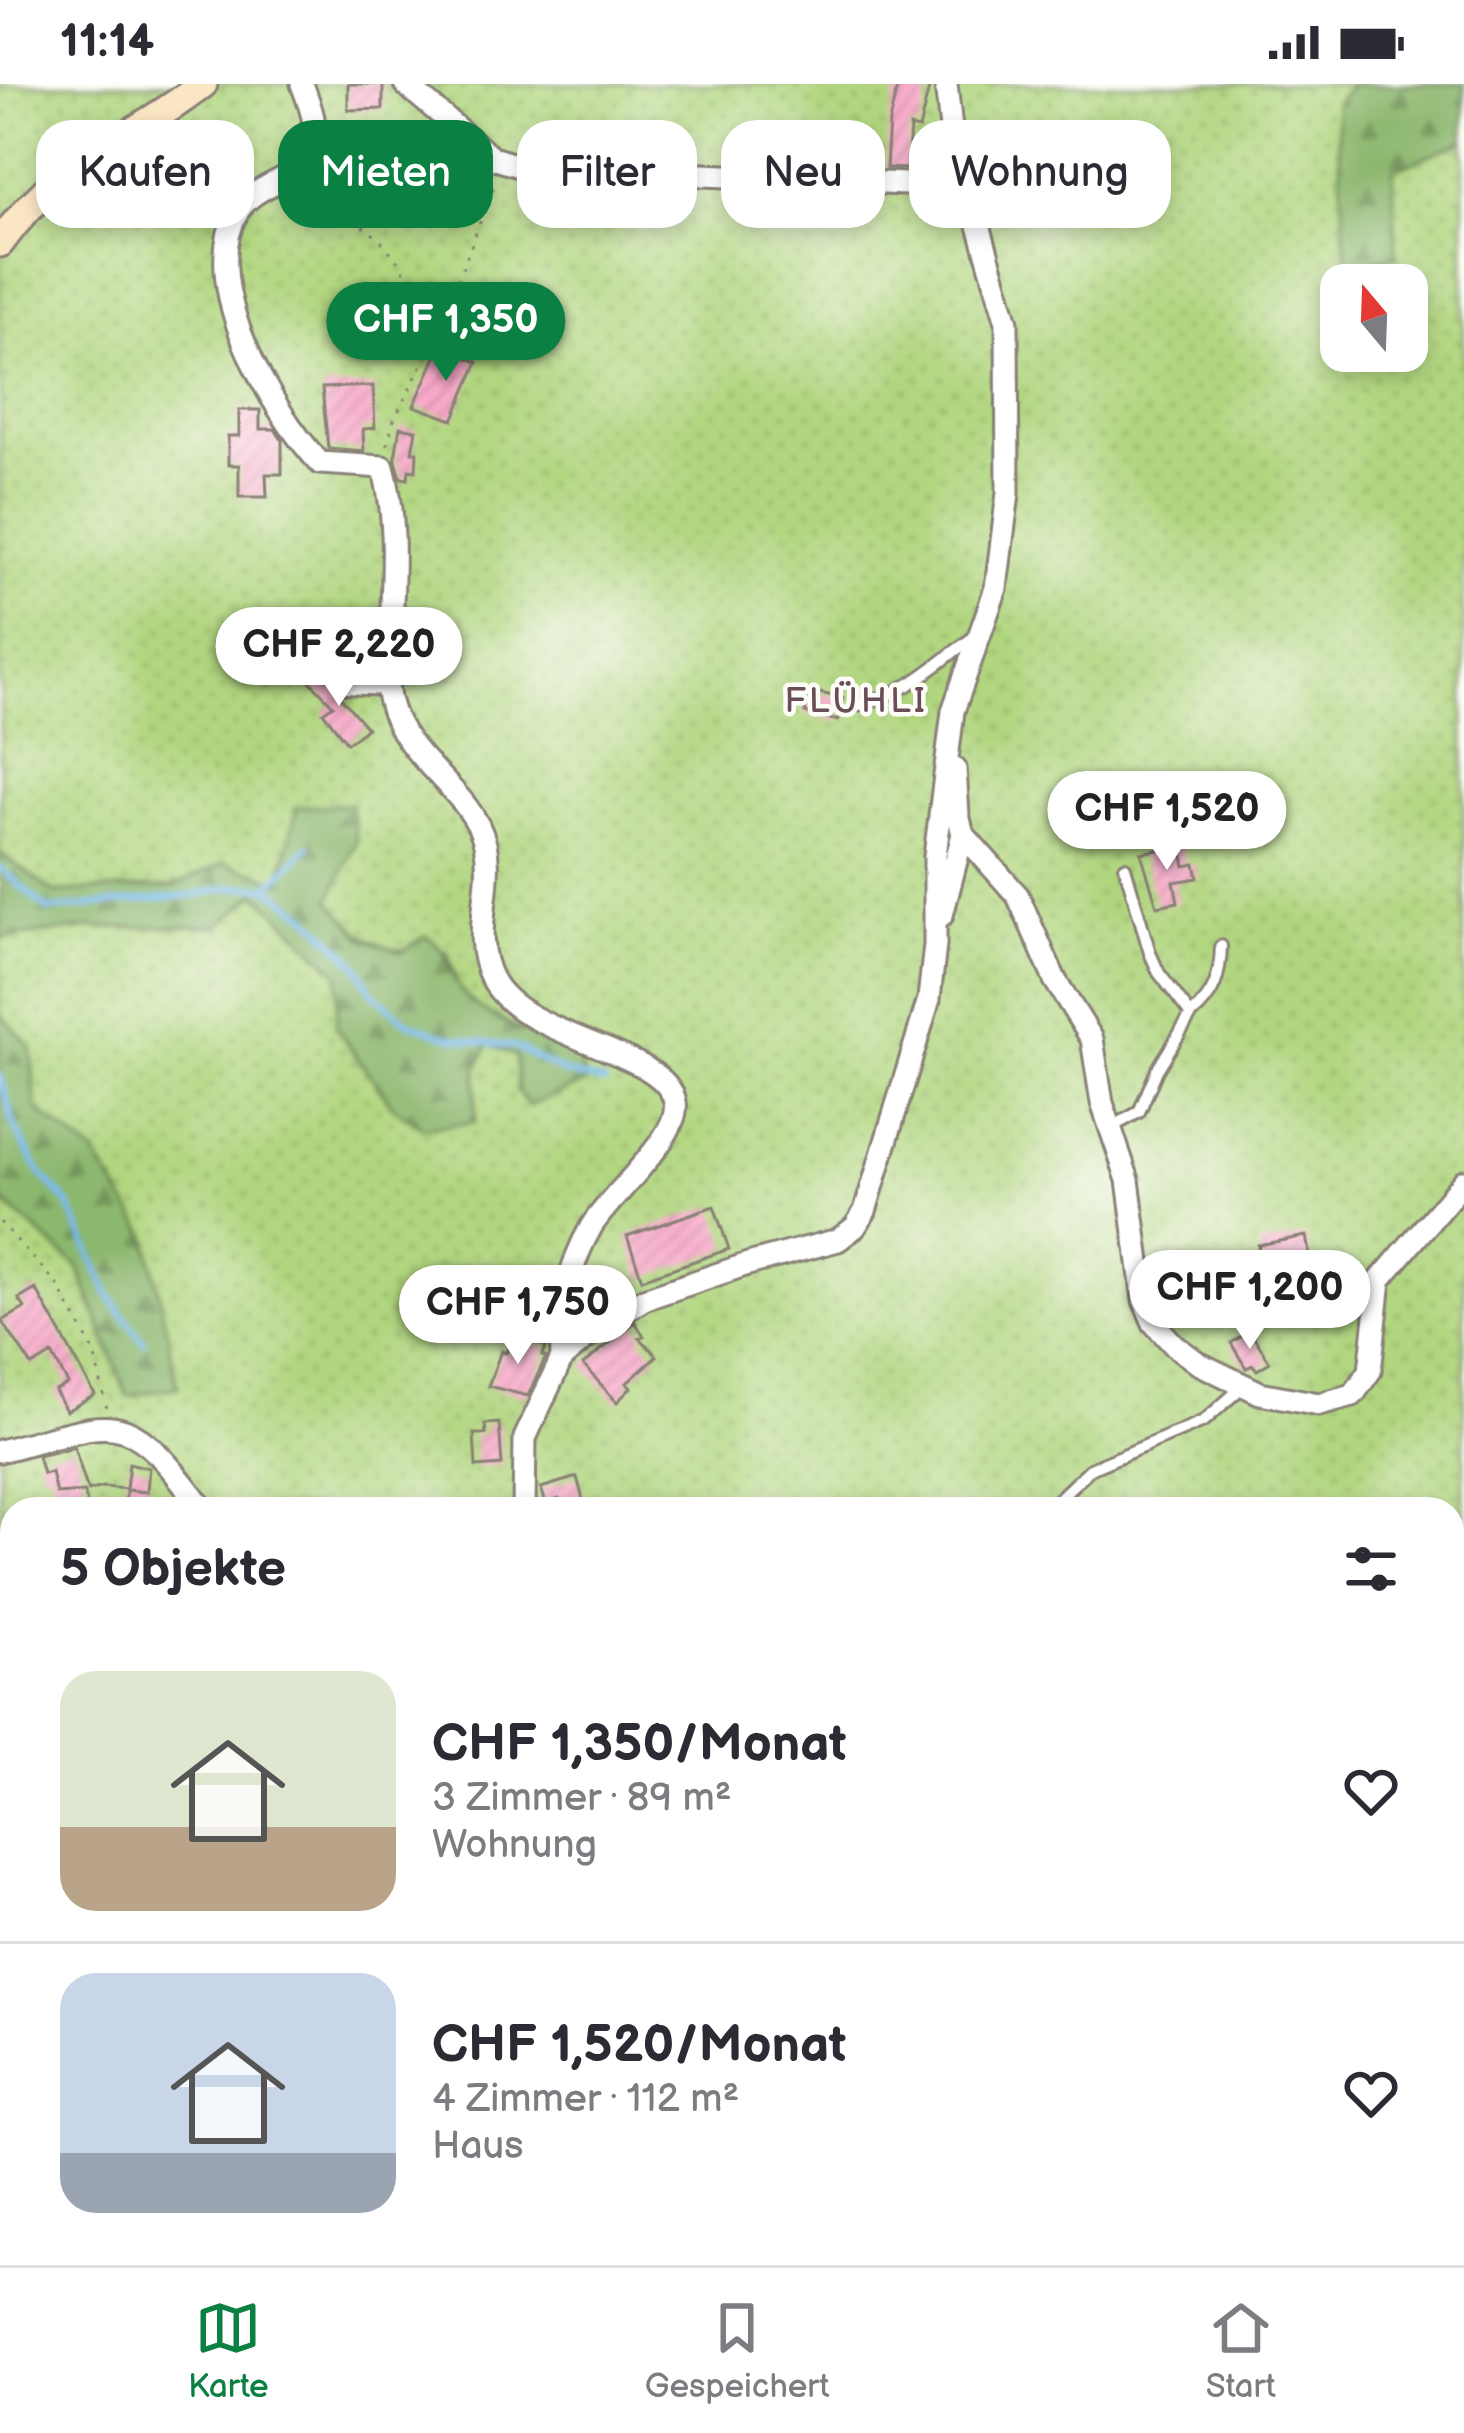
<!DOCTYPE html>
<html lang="de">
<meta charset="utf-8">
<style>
body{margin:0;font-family:"Balsamiq Sans",sans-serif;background:#f7f7f7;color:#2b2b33;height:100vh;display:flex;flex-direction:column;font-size:45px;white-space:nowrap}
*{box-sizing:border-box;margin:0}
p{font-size:39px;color:#7c7c81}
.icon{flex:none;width:66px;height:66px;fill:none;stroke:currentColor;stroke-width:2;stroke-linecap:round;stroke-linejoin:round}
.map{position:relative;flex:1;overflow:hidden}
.details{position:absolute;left:0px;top:1413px;width:1464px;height:768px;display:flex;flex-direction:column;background:#fff;border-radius:36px 36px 0 0;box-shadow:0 6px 18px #0003}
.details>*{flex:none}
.top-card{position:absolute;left:36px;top:36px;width:1392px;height:108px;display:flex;gap:24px}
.needle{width:78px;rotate:341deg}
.buttons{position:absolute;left:1320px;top:180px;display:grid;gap:24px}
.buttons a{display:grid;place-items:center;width:108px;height:108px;border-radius:24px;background:#fff;box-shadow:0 6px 18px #0003;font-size:60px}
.price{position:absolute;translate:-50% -102px;padding:0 27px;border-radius:42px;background:#fff;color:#222;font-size:39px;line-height:78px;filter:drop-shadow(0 3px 6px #0008)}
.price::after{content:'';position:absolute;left:50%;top:72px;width:36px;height:27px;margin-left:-18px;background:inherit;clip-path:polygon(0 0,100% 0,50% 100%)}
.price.current{background:#0b8043;color:#fff}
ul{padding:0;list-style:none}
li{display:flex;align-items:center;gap:36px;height:300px;padding:0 60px}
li+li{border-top:3px solid #e1e1e2}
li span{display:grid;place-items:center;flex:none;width:336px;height:240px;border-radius:36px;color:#555}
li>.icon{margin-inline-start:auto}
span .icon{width:144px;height:144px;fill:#fffc;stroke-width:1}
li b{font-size:51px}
h2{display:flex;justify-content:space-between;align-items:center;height:144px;padding:0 60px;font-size:51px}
.pill{padding:0 42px;border-radius:36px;background:#fff;box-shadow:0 6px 18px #0003;font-size:42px;line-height:108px}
.pill.current{background:#0b8043;color:#fff}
.status{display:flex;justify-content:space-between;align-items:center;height:84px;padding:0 60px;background:#fff;direction:ltr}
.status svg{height:33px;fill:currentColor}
.tab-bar{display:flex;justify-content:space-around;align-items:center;height:168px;border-top:3px solid #e1e1e2;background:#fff;font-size:33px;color:#7c7c81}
.tab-bar a{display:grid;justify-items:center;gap:6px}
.tab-bar .current{color:#0b8043}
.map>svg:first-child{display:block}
.grass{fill:url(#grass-dots);stroke:#66794e;stroke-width:3;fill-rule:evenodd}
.forest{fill:url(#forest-firs);stroke:#546a45;stroke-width:3}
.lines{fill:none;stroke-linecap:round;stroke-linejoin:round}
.stream{stroke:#79bbee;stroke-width:6}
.building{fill:url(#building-hatch)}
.lane-casing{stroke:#898176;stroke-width:16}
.street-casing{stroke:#898176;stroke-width:27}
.secondary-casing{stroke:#898176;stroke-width:33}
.path{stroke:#898176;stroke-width:3;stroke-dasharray:3 9;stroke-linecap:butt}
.lane{stroke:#fff;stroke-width:10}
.street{stroke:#fff;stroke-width:21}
.secondary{stroke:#fbe6c4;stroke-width:27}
.labels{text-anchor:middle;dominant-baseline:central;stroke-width:9;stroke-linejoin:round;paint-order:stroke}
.neighbourhood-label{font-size:36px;letter-spacing:3px;fill:#694d59;stroke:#fdfcf7}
</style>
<div class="status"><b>11:14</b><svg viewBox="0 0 49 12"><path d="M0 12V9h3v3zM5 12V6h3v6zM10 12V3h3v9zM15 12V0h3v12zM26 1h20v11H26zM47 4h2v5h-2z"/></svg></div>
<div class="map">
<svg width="1464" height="2181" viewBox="0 0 1464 2181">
<defs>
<pattern id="grass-dots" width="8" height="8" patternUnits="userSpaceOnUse" patternTransform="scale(3)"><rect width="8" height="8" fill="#b1d67f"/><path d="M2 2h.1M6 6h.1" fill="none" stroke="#98b76d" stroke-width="1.8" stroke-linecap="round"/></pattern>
<pattern id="forest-firs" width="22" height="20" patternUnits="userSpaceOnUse" patternTransform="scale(3)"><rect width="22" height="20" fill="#8cb76e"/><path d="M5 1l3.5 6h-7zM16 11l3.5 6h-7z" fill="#72945a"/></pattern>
<pattern id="building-hatch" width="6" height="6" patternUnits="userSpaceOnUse" patternTransform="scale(3)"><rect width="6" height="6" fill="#f8a9c9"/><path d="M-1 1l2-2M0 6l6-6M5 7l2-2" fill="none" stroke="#d491ac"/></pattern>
</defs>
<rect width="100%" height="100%" fill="#fdfcf7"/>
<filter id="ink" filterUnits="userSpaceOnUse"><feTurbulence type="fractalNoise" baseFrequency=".00833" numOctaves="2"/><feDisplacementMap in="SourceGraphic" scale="24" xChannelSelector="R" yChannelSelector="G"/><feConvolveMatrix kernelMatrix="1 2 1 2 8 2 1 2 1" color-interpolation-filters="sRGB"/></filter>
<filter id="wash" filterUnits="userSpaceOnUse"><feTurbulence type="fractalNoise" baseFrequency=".004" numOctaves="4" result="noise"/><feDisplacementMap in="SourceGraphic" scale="48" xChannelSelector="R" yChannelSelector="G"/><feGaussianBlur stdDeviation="2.7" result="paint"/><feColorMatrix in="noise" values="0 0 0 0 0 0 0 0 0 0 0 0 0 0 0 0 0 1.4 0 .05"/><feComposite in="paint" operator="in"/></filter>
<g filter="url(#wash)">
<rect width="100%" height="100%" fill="#f6e6cf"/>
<path class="grass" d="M0,0H1464V2181H1098L1104,2169H1452V1425H12V2169H780L757,2181H0V1115L78,1183L127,1311L178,1302L94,1070L35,1025L31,963L0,930V854L91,844L256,808L339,890L475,1037L477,984L488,959L516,972L517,1006L579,972L480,926L459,904L447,867C381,868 372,864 329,816L356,757L280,798L225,779L172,803L53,808L0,769ZM1341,201H1407V267H1341Z"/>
<path class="forest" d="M1352,0H1464V57L1393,86L1396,172L1347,183L1336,19Z
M351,720L356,757L330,816L365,855L402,868L426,851C458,876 443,881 461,906C482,936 546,956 579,972L586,999L528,1022L517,1006L516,972L488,960L477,984L475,1038L423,1044L393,1023L336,944L339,890L257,809L218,842L91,844L0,854V769L53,808L172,803L225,779L280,797L297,723Z
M0,930L31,963L36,1025L94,1070L147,1151L178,1303L127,1312L78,1183L0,1115Z
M780,2169H1104L1098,2181H757Z"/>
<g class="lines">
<path class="stream" d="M0,784L48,826L196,811L230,803H268L308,832L357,880L371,907L407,938L449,953L515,963L564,989L605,999
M269,802L309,762
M0,992L14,1042L39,1088L68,1119L110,1213L144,1259"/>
</g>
<g id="blocks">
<path class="building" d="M348,0H383V25L348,26Z
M898,0H930L919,45L910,43L907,85L886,84L889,38Z
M441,262L478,278L453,336L414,322Z
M373,302L375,344L363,345L364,367L328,364L322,304Z
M239,326H260V345H275L282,356V390H266L267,413H239V381H228V352H239Z
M400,343L416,346L412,368H417L416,387L409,386L408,395L401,394L395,374Z
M305,592L339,596L337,609L367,644L347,659L323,628L333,621Z
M810,607L843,614L838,637L805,629Z
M1181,762L1185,782L1195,780L1198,794L1174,798L1178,818L1157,822L1141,769Z
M714,1122L729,1165L642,1195L627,1152Z
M1306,1152L1314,1195L1296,1198L1300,1219L1269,1225L1258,1161Z
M36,1205L95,1311L66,1327L55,1307L68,1300L52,1270L32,1282L2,1237L25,1224L19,1215Z
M635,1238L644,1252L640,1254L657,1272L627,1299L631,1304L617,1318L583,1281Z
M1250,1247L1270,1278L1257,1286L1253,1281L1246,1284L1231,1259Z
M513,1251L546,1263L542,1272L546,1273L528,1312L488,1302L501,1267L506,1269Z
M499,1339L502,1381L476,1383L474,1350H486L485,1340Z
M74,1363L88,1407L103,1403L126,1405L129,1379L149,1384L147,1408L126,1406L125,1420L105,1419L88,1423L84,1408L56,1410L51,1388L43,1390L38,1372Z
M577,1393L584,1419L565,1425L559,1415L546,1420L541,1404Z"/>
</g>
</g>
<g filter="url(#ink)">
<use href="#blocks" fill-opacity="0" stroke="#898176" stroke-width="3"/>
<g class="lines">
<g class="lane-casing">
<path id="lane" d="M345,604L388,606
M859,621C916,605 932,582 978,550
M1191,931C1215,911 1220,893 1221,862
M1112,1043L1139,1028L1157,986L1191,931L1159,889L1150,869L1125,783
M1048,1425L1090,1385L1204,1337L1242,1303
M11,1883L12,1882
M1452,2058L1464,2064"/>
</g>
<g class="street-casing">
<path id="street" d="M302,0C320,47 326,74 274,99C260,106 247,113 238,127C196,198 271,327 320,379L383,383C398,437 393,490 391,546C389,569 384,596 390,618C404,676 473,707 485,760C495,805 469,851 492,895C524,957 665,964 675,1018C682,1052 609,1112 591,1143C567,1185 560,1227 562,1274
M405,0L492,74L522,83L905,100L1048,113L1066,110
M955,685L958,731L963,750L1018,812L1055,896L1092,955L1102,1019L1128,1096L1144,1216L1154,1239L1174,1261L1198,1279L1260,1309L1319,1320L1353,1311L1370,1287L1380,1196L1464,1097
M942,831L963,750
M0,1367C119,1337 123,1318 203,1425
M524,1425L525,1354L562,1274L602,1241L644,1215L748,1180L838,1156L855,1143L865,1127L929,915L935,861V772L953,627L996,504L1008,409L1007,238L951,45L946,0
M569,2181L572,2169"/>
</g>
<g class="secondary-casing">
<path id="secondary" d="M0,159C61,73 127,60 203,0"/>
</g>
<path class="path" d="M285,115C300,134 317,127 338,132C392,145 422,213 430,260
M387,361L394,336L437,251L495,99
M0,1138L58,1201L94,1268L107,1325"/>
<use href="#lane" class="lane"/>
<use href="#street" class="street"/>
<use href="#secondary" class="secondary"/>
</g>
</g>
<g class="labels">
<g class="neighbourhood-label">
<text x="856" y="617">FLÜHLI</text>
</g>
</g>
</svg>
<div class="buttons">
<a><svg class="needle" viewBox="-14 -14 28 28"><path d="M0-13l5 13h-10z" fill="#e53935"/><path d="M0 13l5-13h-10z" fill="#7c7c81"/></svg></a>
</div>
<b class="price current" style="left:446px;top:300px">CHF 1,350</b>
<b class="price" style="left:339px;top:625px">CHF 2,220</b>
<b class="price" style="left:1167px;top:789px">CHF 1,520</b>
<b class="price" style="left:1250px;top:1268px">CHF 1,200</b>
<b class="price" style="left:518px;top:1283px">CHF 1,750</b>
<div class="top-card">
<a class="pill">Kaufen</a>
<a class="pill current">Mieten</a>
<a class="pill">Filter</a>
<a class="pill">Neu</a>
<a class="pill">Wohnung</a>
</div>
<section class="details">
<h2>5 Objekte<svg class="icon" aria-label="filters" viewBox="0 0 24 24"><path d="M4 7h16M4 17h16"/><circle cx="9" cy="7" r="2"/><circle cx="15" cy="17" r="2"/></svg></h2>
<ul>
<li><span style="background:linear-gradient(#dfe7d0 65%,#b9a48a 0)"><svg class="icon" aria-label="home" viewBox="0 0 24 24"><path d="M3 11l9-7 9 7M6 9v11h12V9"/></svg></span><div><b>CHF 1,350/Monat</b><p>3 Zimmer · 89 m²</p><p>Wohnung</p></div><svg class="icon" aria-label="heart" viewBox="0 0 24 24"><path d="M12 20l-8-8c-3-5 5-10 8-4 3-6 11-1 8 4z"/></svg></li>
<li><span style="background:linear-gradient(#c9d6e8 75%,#9aa5b1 0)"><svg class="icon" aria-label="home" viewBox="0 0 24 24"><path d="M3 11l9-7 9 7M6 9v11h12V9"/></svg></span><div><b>CHF 1,520/Monat</b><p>4 Zimmer · 112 m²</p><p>Haus</p></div><svg class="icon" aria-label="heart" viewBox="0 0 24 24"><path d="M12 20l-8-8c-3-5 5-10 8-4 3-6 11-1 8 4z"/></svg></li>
</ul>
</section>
</div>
<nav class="tab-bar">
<a class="current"><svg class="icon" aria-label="map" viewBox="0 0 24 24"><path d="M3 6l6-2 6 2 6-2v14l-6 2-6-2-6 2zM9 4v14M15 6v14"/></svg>Karte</a>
<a><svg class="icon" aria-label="saved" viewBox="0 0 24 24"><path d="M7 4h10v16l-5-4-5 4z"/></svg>Gespeichert</a>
<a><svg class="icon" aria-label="home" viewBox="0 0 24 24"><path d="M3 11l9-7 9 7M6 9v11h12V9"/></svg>Start</a>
</nav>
